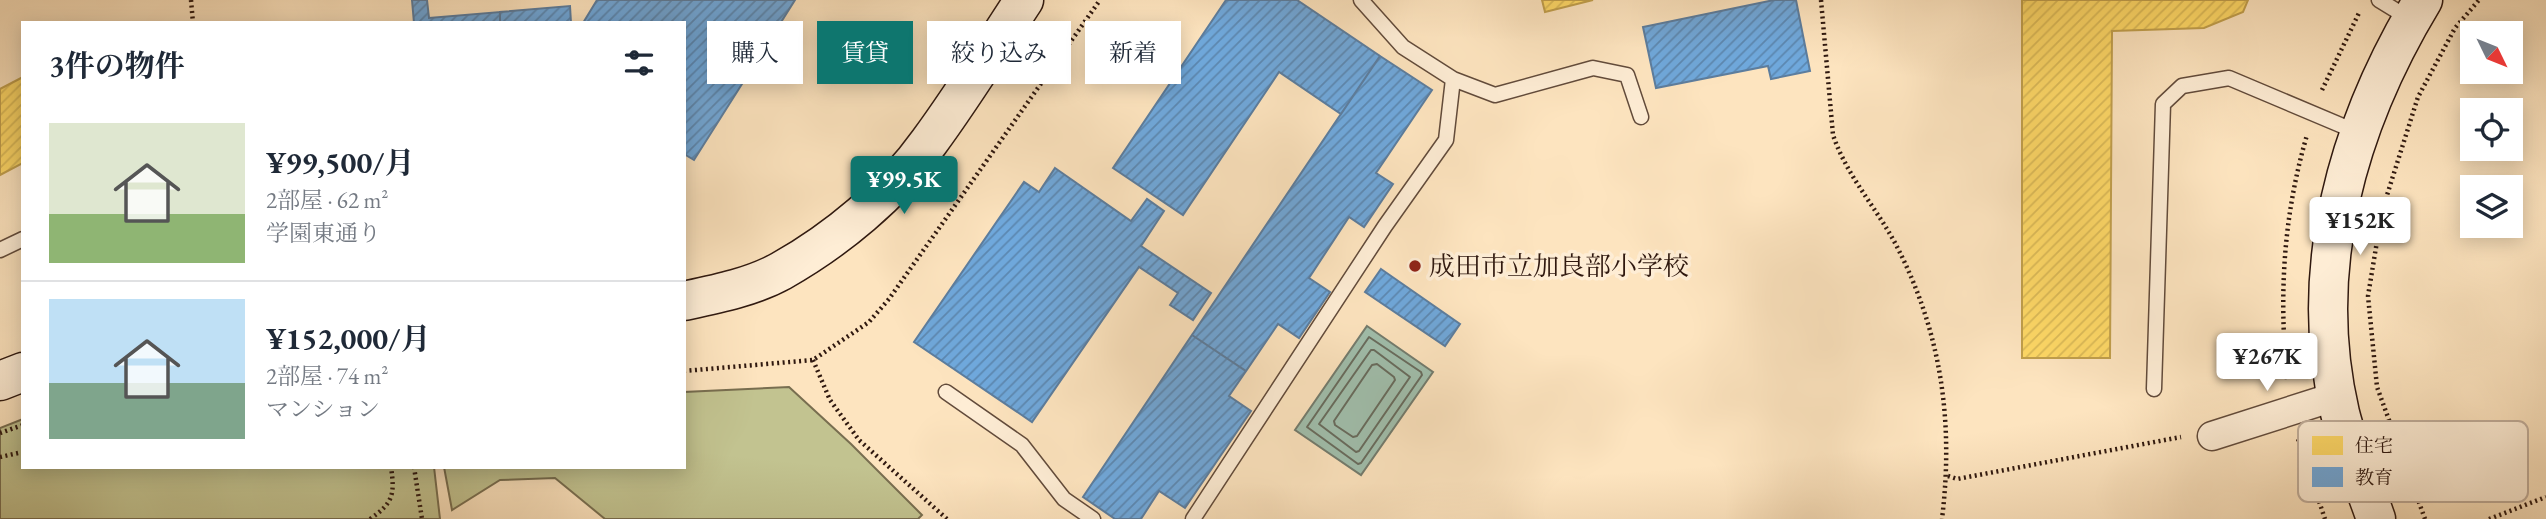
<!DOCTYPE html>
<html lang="ja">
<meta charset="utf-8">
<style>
body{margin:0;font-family:"EB Garamond","Noto Serif JP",serif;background:#f2f2f3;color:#1f2937;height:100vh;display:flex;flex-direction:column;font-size:26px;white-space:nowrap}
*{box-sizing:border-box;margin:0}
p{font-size:23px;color:#747a83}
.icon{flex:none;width:38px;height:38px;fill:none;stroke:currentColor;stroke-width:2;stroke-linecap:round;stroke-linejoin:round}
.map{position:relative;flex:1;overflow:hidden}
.details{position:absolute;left:21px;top:21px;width:665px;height:448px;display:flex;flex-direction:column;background:#fff;border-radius:0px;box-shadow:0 4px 18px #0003}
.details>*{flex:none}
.guide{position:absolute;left:707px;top:21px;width:665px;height:63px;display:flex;gap:14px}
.needle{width:46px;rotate:133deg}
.controls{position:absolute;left:2460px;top:21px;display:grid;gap:14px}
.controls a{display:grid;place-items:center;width:63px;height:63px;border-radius:0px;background:#fff;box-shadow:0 4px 18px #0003;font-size:35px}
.price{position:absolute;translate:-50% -60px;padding:0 16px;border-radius:7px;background:#fff;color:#222;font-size:23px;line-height:46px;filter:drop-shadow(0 2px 4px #0008)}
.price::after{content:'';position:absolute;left:50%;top:42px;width:21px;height:16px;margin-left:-10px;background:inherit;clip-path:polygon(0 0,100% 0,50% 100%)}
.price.active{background:#0f766e;color:#fff}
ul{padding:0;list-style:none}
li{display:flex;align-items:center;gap:21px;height:175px;padding:0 28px}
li+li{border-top:2px solid #e0e1e3}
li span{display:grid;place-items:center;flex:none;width:196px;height:140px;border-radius:0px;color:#555}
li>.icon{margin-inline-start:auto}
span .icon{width:84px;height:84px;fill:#fffc;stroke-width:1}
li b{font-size:30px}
h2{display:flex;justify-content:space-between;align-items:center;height:84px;padding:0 28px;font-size:30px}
.pill{padding:0 24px;border-radius:0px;background:#fff;box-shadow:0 4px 18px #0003;font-size:24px;line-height:63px}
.pill.active{background:#0f766e;color:#fff}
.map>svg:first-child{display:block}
.park{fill:#c2c390;stroke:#786e50;stroke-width:2}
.water{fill:#a0bfad;stroke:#737c6e;stroke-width:2}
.homes{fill:url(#homes-hatch);stroke:#c19f4c;stroke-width:2}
.schools{fill:url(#schools-hatch);stroke:#5c7d9e;stroke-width:2}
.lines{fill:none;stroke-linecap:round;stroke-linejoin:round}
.shore{stroke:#686c5e;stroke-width:2}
.lane-casing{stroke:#624b3b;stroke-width:17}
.street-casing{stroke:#624b3b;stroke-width:31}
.secondary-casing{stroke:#2f180f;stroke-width:41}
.path{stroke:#2f180f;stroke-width:4.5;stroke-dasharray:2 3.5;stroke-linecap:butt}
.lane{stroke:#feedd5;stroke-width:14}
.street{stroke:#feedd5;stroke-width:28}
.secondary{stroke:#feedd5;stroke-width:38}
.poi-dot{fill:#8f2418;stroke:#feedd5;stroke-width:2.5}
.labels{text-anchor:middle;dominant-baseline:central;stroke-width:7;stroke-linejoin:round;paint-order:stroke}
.poi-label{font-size:26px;fill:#2f180f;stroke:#feedd5;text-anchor:start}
.key{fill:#feedd5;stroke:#c0ad9a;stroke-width:2}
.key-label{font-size:19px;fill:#2f180f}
</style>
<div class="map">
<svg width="2546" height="519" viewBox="0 0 2546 519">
<defs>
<pattern id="homes-hatch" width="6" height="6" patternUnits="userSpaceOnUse" patternTransform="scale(1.75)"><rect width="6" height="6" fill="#ffd966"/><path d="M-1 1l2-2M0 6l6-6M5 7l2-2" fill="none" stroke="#dbba57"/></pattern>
<pattern id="schools-hatch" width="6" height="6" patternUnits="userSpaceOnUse" patternTransform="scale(1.75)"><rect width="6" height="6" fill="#6fa8dc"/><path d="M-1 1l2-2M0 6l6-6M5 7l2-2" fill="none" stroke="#5c88b1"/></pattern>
</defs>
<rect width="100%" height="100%" fill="#fde4bf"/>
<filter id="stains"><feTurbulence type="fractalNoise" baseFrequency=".00286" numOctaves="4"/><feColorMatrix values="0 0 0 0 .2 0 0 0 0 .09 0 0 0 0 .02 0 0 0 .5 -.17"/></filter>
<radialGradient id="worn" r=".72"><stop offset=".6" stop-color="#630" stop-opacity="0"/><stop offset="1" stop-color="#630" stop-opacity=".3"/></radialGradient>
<path class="park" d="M789,387L851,444L922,515L918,519H605L555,478L500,480L452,510L444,467H684V392Z
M23,419V467H434L440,519H0V428Z"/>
<path class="water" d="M1367,326L1433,372L1361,475L1295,430Z"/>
<path class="homes" d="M1542,0H1593L1545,12Z
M2022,0H2248L2243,12L2204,28L2112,31L2110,358H2022Z
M23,77V163L0,175V89Z"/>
<path class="schools" d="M412,0H427L429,18L500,12V23H414Z
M597,0H795L694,160L684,154V23H583Z
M1226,0H1297L1380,56L1341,114L1279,72L1183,215L1113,168Z
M1774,0H1796L1810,71L1771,79L1768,66L1656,88L1643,27Z
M570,6L571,23H500V12Z
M1380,56L1432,90L1376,173L1393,184L1364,227L1349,217L1309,278L1330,292L1299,338L1278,324L1246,371L1192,335Z
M1055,168L1131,221L1147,199L1164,211L1141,246L1211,293L1193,320L1170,305L1178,293L1139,267L1032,422L914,342L1024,182L1039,192Z
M1381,269L1460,324L1445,346L1365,292Z
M1192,335L1246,371L1229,396L1251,411L1185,508L1159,491L1141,519H1115L1083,497Z"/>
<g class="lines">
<path class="shore" d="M1369,337L1421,372L1422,375L1361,463L1358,464L1307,427Z
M1371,350H1374L1410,377L1359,451L1356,452L1319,424Z
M1377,364L1394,377L1395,380L1357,436L1353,437L1335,425L1334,421L1372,365Z"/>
<g class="lane-casing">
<path id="lane" d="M1361,0L1403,47L1453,79L1495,95L1593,68L1627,75L1641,117
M2379,0L2410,19
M0,250L23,239
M2154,389L2163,104L2182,86L2229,78L2357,132
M946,392L1022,445L1064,499L1093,519
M1193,519L1385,226L1446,140L1453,79"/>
</g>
<g class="street-casing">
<path id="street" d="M2212,436L2337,396"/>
</g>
<g class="secondary-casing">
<path id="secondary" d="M684,301C717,294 752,287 781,271C836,240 892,194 929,142C963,96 993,47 1024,0
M0,381L23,372
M2376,519C2364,484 2349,449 2340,413C2306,268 2348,124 2423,0"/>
</g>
<path class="path" d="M191,0L193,23
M1821,0L1833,135C1846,174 1874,205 1894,241C1941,330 1954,420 1942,519
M2322,90L2359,13
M813,360L830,400L859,440L947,519
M684,371L813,360L869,322L889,299L1100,0
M2287,379C2279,295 2283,217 2307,135
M0,433L23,425
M2298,439L2325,519
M0,457L23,452
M414,467L422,519
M1948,476L1957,479L2181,437
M370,519C393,503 395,495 391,467
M2425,519L2377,387L2368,296L2382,211L2418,97L2455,28L2479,0
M2489,519L2546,497"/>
<use href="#lane" class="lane"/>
<use href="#street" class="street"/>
<use href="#secondary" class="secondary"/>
</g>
<circle class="poi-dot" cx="1415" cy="266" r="7"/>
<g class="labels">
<g class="poi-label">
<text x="1429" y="266">成田市立加良部小学校</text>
</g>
</g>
<rect x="2298" y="421" width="230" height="81" rx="10" class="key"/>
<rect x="2312" y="436" width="31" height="19" fill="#ffd966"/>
<rect x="2312" y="467" width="31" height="20" fill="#6fa8dc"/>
<g class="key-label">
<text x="2355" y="452">住宅</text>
<text x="2355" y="484">教育</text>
</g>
<rect width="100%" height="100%" filter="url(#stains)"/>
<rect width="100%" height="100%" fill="url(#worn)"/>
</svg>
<div class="controls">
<a><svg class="needle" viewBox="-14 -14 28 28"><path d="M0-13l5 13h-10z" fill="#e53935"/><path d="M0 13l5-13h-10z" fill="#747a83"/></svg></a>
<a><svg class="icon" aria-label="locate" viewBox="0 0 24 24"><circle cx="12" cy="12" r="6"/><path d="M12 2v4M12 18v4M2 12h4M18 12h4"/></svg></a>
<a><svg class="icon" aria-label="layers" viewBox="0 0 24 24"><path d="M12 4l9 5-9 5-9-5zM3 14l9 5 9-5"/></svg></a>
</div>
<b class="price active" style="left:904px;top:216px">¥99.5K</b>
<b class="price" style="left:2360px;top:257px">¥152K</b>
<b class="price" style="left:2267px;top:393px">¥267K</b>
<div class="guide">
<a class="pill">購入</a>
<a class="pill active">賃貸</a>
<a class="pill">絞り込み</a>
<a class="pill">新着</a>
</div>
<section class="details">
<h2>3件の物件<svg class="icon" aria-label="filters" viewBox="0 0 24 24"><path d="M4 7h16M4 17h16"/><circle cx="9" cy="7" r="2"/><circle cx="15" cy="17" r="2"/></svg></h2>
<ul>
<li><span style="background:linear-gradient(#dfe7d0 65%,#8fb573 0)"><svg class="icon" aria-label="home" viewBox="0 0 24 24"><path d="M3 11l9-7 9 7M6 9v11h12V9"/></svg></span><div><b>¥99,500/月</b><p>2部屋 · 62 m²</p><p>学園東通り</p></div></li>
<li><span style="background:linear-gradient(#bfe0f5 60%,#7fa58c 0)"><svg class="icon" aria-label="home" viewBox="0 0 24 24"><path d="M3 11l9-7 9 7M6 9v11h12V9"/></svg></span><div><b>¥152,000/月</b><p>2部屋 · 74 m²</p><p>マンション</p></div></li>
</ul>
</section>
</div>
